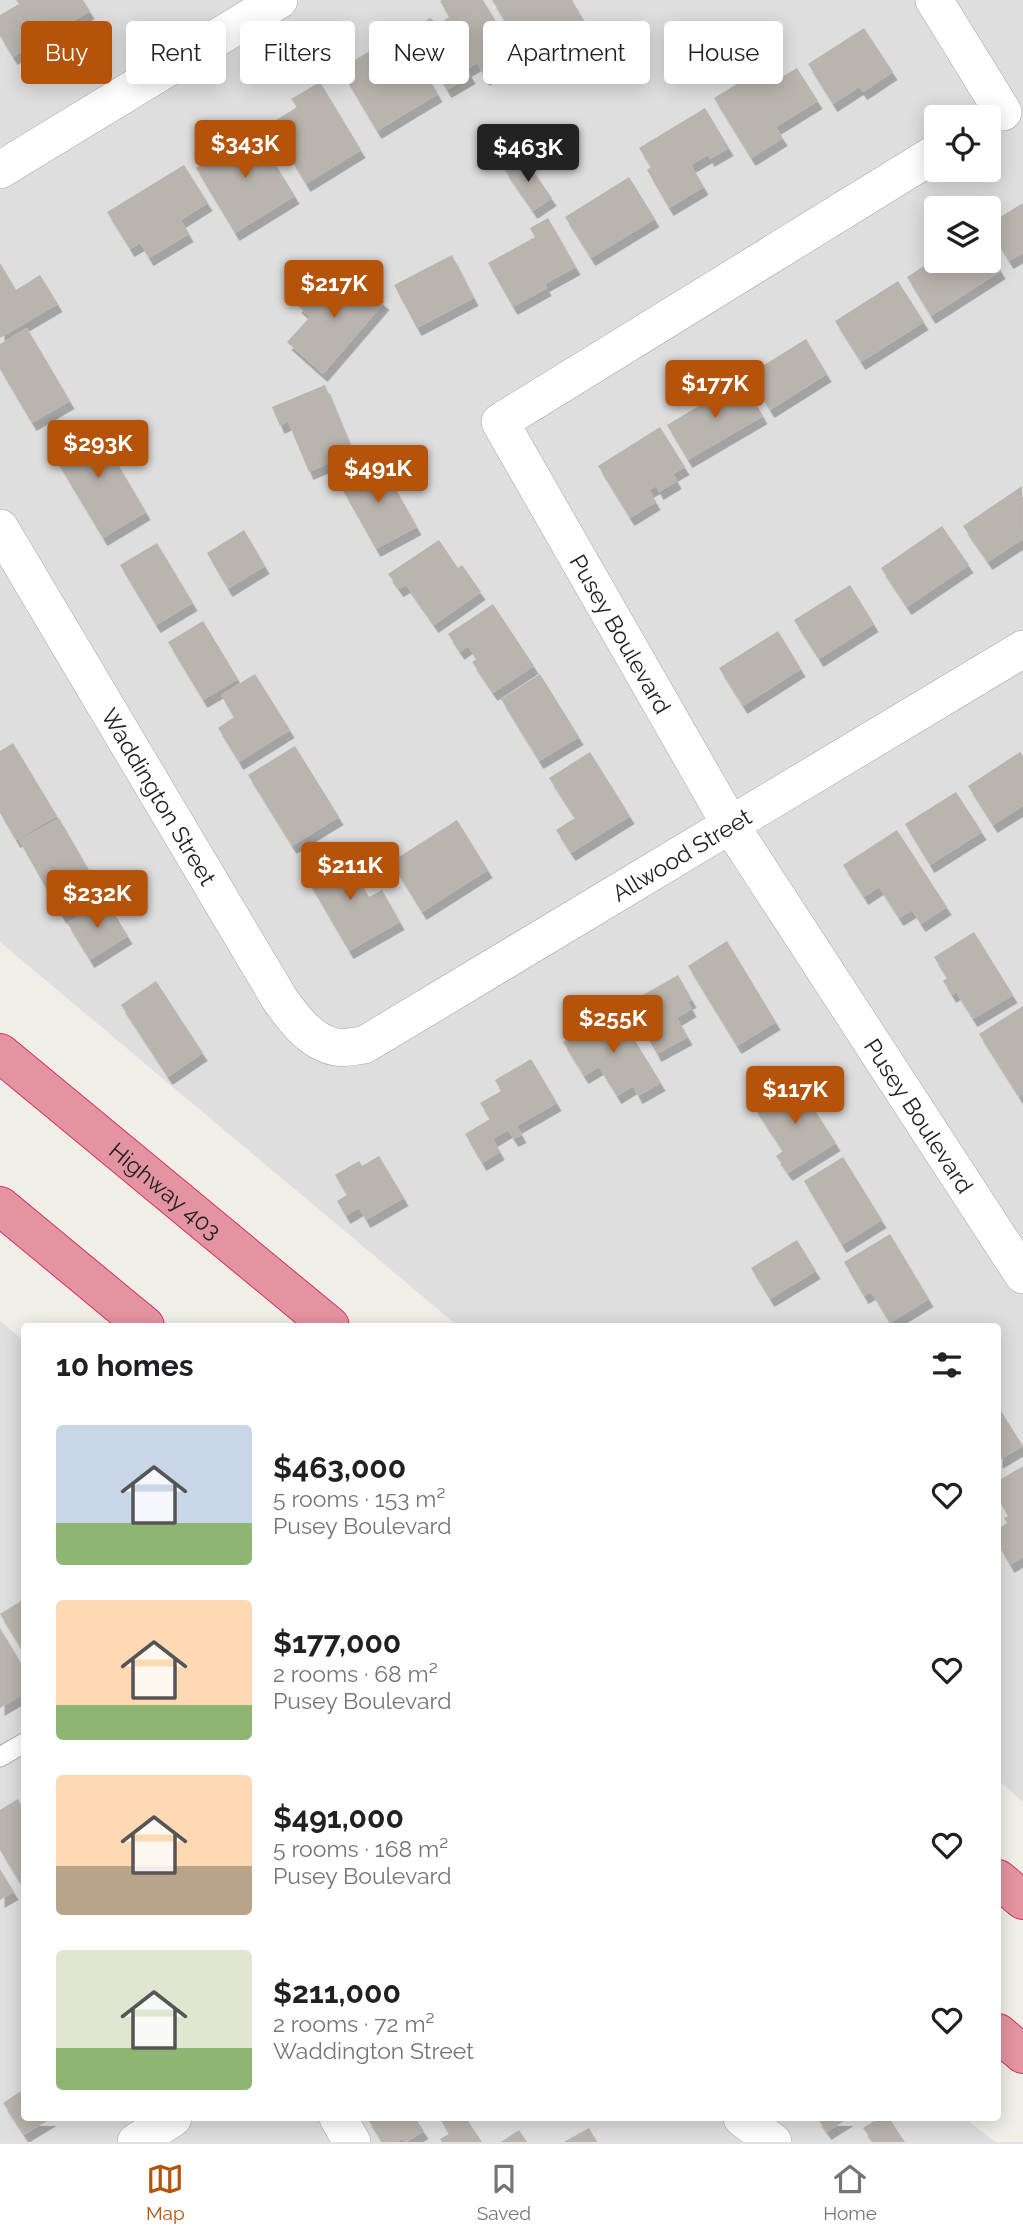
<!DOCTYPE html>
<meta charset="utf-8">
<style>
body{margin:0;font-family:Raleway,sans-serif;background:#f6f6f6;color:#202124;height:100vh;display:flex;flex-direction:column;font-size:26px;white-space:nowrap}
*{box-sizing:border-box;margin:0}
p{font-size:23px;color:#757577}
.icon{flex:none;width:38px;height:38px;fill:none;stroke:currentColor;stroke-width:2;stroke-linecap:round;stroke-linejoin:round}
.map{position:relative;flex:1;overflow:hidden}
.drawer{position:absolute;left:21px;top:1323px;width:980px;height:798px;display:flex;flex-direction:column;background:#fff;border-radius:7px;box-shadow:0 4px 18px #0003}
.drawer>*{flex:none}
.top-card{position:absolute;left:21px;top:21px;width:982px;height:63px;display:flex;gap:14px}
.buttons{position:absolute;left:924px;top:105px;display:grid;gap:14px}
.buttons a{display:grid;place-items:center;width:77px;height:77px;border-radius:7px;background:#fff;box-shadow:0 4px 18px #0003;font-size:35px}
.price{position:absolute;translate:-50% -60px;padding:0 16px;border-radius:7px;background:#b45309;color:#fff;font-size:23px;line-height:46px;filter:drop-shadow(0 2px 4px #0008)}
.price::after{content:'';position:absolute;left:50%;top:42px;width:21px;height:16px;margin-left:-10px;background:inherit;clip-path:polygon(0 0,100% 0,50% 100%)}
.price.current{background:#222;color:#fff}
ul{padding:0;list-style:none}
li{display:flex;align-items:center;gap:21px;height:175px;padding:0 35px}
li span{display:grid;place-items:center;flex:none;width:196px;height:140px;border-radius:7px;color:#555}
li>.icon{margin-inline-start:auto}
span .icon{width:84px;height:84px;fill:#fffc;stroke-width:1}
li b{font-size:30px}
h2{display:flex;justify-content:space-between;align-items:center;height:84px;padding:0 35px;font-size:30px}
.chip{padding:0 24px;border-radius:7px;background:#fff;box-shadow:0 4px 18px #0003;font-size:24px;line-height:63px}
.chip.current{background:#b45309;color:#fff}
.tabs{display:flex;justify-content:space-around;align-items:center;height:98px;border-top:2px solid #e0e0e0;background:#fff;font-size:19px;color:#757577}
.tabs a{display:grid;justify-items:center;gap:4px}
.tabs .current{color:#b45309}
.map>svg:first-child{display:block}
.residential{fill:#dfdede;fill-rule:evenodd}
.building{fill:#bab4ae;filter:url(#shadow)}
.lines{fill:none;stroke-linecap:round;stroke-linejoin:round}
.service-casing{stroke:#a5a5a5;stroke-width:21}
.minor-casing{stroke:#a5a5a5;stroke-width:38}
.motorway-casing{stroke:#d43063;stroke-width:40}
.service{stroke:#fff;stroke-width:19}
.minor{stroke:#fff;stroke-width:37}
.motorway{stroke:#e494a0;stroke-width:38}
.labels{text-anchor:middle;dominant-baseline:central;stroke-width:5;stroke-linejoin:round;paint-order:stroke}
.street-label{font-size:23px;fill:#212121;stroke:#fff}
</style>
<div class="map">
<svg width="1023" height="2142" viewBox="0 0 1023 2142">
<defs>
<filter id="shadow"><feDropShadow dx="4.5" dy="8" stdDeviation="0" flood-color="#0004"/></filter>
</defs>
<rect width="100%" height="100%" fill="#f1eee8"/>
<path class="residential" d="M0,0H1023V1802L998,1780V1326H458L0,942ZM936,117H989V170H936ZM936,208H989V261H936Z
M0,1321L24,1341V2118H965L995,2142H0Z"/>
<path class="building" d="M16,0H83L90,11L13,57L0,36V15L19,4Z
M442,0H483L518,58L485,78L477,63L467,69L471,76L447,90L413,33L415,32L413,28L430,18L438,24L449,17L440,1Z
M492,0H572L584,21L526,56Z
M397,25L438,94L377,131L340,69L373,49L369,42Z
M864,28L893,72L863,92L859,87L833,104L808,64Z
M773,62L782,77L797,68L818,101L776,127L783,138L751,158L714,98Z
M320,82L361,150L306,184L270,124L297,107L291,99Z
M705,108L729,148L710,159L708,155L691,165L704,187L669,208L647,170L651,167L639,148Z
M251,125L295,196L235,233L196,168L217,155H223L217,145Z
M523,156L552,198L533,211L504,169Z
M184,165L208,203L181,220L189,234L149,258L140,243L130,249L107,212Z
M629,177L655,219L591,258L565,217Z
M1023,203V253L1009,261L989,229V224Z
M548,218L576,267L545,284L547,288L513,307L488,263L535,237L530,228Z
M989,251L1001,271L931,316L907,277L936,258V261H989Z
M452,255L474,298L417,328L394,285Z
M0,263L16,290L40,275L58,304L0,338Z
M350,272L385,302L323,374L287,342L310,317L297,305L316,283L330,295Z
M898,281L924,322L861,362L835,321Z
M27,328L70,401L32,423L0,369V344Z
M806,339L827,374L770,410L748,375Z
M742,380L763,416L688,460L667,425Z
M325,385L353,453L309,472L288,422L280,426L272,407Z
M93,422L146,512L103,538L49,448Z
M660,427L685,467L673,474L677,481L659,492L656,486L649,490L656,502L630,518L598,466Z
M380,461L417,527L376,549L340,485Z
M1022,486L1023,539L988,562L963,526Z
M942,526L969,565L907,607L881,568Z
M244,530L265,566L228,589L207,553Z
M439,540L458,568L462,565L481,592L434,625L406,585L399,589L388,574Z
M157,543L193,603L156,625L120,565Z
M850,585L874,624L819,659L794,620Z
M493,604L534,666L493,693L472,662L477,659L468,646L460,652L448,634Z
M203,621L238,679L203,700L168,642Z
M778,631L801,669L743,706L719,668Z
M255,674L290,730L239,762L218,728L234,717L221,695Z
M540,674L579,737L539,761L501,699Z
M13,743L57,816L16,840L0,813V751Z
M295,746L339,817L292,846L248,775Z
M590,752L630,816L571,853L556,830L575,818L549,778Z
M1020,752L1023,756V806L993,825L968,786Z
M956,792L982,832L930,865L905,824Z
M59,818L102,893L62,916L19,840Z
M457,820L488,870L422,912L391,862Z
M897,830L947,907L921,924L912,910L899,918L879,887L864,897L843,865Z
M341,850L369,897L382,890L400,922L349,951L303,872Z
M105,899L128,936L90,960L67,923Z
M974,932L1013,995L973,1019L956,992L952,995L943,981L947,978L934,957Z
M727,941L776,1022L737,1046L688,966Z
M678,975L692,1000L688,1002L692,1009L677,1018L688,1037L657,1054L629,1003Z
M156,981L203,1053L168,1077L121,1005Z
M1023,1006V1094L1019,1097L979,1034Z
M616,1010L661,1083L638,1096L633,1086L617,1096L599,1067L584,1076L563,1042Z
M531,1059L557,1103L517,1126L522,1135L514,1139L508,1130L493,1139L500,1152L482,1163L465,1134L490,1119L480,1103L501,1091L495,1080Z
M795,1080L836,1143L788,1173L776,1156L783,1151L754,1107Z
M379,1156L404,1198L366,1220L359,1208L346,1216L337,1201L347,1195L335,1175L359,1161L362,1166Z
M843,1157L882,1220L842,1245L804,1181Z
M890,1234L929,1299L890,1323L871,1292L864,1296L844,1262Z
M797,1240L816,1271L770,1299L751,1268Z
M1001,1411L1023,1446L998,1461V1413Z
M1023,1466V1557L1010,1565L998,1544V1529L1007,1523L1004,1518L1008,1516L998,1498V1481Z
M24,1599V1653L0,1614Z
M0,1628L24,1668V1694L0,1708Z
M18,1799L24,1810V1885L22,1886L0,1850V1810Z
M0,1869L14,1892L0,1900Z
M24,2089V2118H52L24,2135L3,2103Z
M367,2118H415L424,2131L406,2142L401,2139L397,2142H382Z
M443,2118H466L482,2142H442L440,2139L449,2134L440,2119Z
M817,2118H849L827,2132Z
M879,2118H889L905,2142H873L863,2128Z
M589,2128L597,2142H564Z
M519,2130L527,2142H501Z"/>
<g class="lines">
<g class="service-casing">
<path id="service" d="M0,1757L24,1743"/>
</g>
<g class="minor-casing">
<g id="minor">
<path d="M934,0L1003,112"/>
<path id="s1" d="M936,153L500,422L731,826L1023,1275"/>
<path d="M0,170L279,0"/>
<path id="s2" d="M0,528L279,998C293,1018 310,1042 336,1047C344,1049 355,1046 364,1045L1023,649"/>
<path d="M338,2118L352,2142"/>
<path d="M742,2118L773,2142"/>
<path d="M136,2142L173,2118"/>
</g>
</g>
<g class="motorway-casing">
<g id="motorway">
<path id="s3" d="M0,1053L330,1326"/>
<path d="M0,1206L145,1326"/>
<path d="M998,1879L1023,1900"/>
<path d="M998,2033L1023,2054"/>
</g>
</g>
<use href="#service" class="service"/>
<use href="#minor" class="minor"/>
<use href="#motorway" class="motorway"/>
</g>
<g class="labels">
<g class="street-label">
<text stroke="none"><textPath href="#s1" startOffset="756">Pusey Boulevard</textPath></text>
<text stroke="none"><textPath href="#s2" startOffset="312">Waddington Street</textPath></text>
<text stroke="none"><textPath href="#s2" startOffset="1022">Allwood Street</textPath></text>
<text stroke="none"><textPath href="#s1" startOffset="1323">Pusey Boulevard</textPath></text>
<text stroke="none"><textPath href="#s3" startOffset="215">Highway 403</textPath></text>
</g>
</g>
</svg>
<div class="buttons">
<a><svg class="icon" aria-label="locate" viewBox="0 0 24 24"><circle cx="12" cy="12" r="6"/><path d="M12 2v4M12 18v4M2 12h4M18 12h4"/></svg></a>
<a><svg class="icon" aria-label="layers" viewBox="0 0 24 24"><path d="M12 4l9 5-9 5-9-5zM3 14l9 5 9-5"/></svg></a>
</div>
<b class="price" style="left:245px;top:180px">$343K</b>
<b class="price current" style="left:528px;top:184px">$463K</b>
<b class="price" style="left:334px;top:320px">$217K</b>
<b class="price" style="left:715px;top:420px">$177K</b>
<b class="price" style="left:98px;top:480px">$293K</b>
<b class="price" style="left:378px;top:505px">$491K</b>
<b class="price" style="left:350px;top:902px">$211K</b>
<b class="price" style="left:97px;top:930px">$232K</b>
<b class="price" style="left:613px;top:1055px">$255K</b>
<b class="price" style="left:795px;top:1126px">$117K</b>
<div class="top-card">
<a class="chip current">Buy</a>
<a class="chip">Rent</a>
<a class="chip">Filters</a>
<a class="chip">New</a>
<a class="chip">Apartment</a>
<a class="chip">House</a>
</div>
<section class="drawer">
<h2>10 homes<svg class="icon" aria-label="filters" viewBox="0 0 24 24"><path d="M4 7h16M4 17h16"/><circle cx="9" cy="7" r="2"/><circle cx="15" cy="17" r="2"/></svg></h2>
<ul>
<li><span style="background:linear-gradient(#c9d6e8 70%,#8fb573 0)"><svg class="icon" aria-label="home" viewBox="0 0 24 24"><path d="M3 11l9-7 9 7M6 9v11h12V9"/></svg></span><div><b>$463,000</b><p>5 rooms · 153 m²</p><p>Pusey Boulevard</p></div><svg class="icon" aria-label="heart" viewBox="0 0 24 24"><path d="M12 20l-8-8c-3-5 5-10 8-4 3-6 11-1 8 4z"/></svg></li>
<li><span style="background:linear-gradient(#ffd9b3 75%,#8fb573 0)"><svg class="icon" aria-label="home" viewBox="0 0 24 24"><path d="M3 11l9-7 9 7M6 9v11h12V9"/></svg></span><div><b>$177,000</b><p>2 rooms · 68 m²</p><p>Pusey Boulevard</p></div><svg class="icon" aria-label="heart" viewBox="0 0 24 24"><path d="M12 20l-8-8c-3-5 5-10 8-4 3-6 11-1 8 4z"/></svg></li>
<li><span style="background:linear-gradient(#ffd9b3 65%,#b9a48a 0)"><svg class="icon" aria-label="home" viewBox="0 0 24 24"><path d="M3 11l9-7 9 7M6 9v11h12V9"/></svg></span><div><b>$491,000</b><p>5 rooms · 168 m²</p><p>Pusey Boulevard</p></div><svg class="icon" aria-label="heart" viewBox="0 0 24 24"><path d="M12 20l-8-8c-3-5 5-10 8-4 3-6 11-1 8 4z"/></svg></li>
<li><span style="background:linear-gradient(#dfe7d0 70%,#8fb573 0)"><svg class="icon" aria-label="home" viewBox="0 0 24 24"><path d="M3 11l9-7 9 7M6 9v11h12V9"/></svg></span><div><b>$211,000</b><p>2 rooms · 72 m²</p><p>Waddington Street</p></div><svg class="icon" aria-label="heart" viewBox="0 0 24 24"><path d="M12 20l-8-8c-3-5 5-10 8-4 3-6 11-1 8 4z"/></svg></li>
</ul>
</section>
</div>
<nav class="tabs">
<a class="current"><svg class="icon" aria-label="map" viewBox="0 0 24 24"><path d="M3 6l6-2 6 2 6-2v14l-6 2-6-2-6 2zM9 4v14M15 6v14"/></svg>Map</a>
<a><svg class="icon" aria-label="saved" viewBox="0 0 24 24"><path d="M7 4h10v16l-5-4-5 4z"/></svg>Saved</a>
<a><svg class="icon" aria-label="home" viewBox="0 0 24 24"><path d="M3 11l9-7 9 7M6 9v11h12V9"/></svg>Home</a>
</nav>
